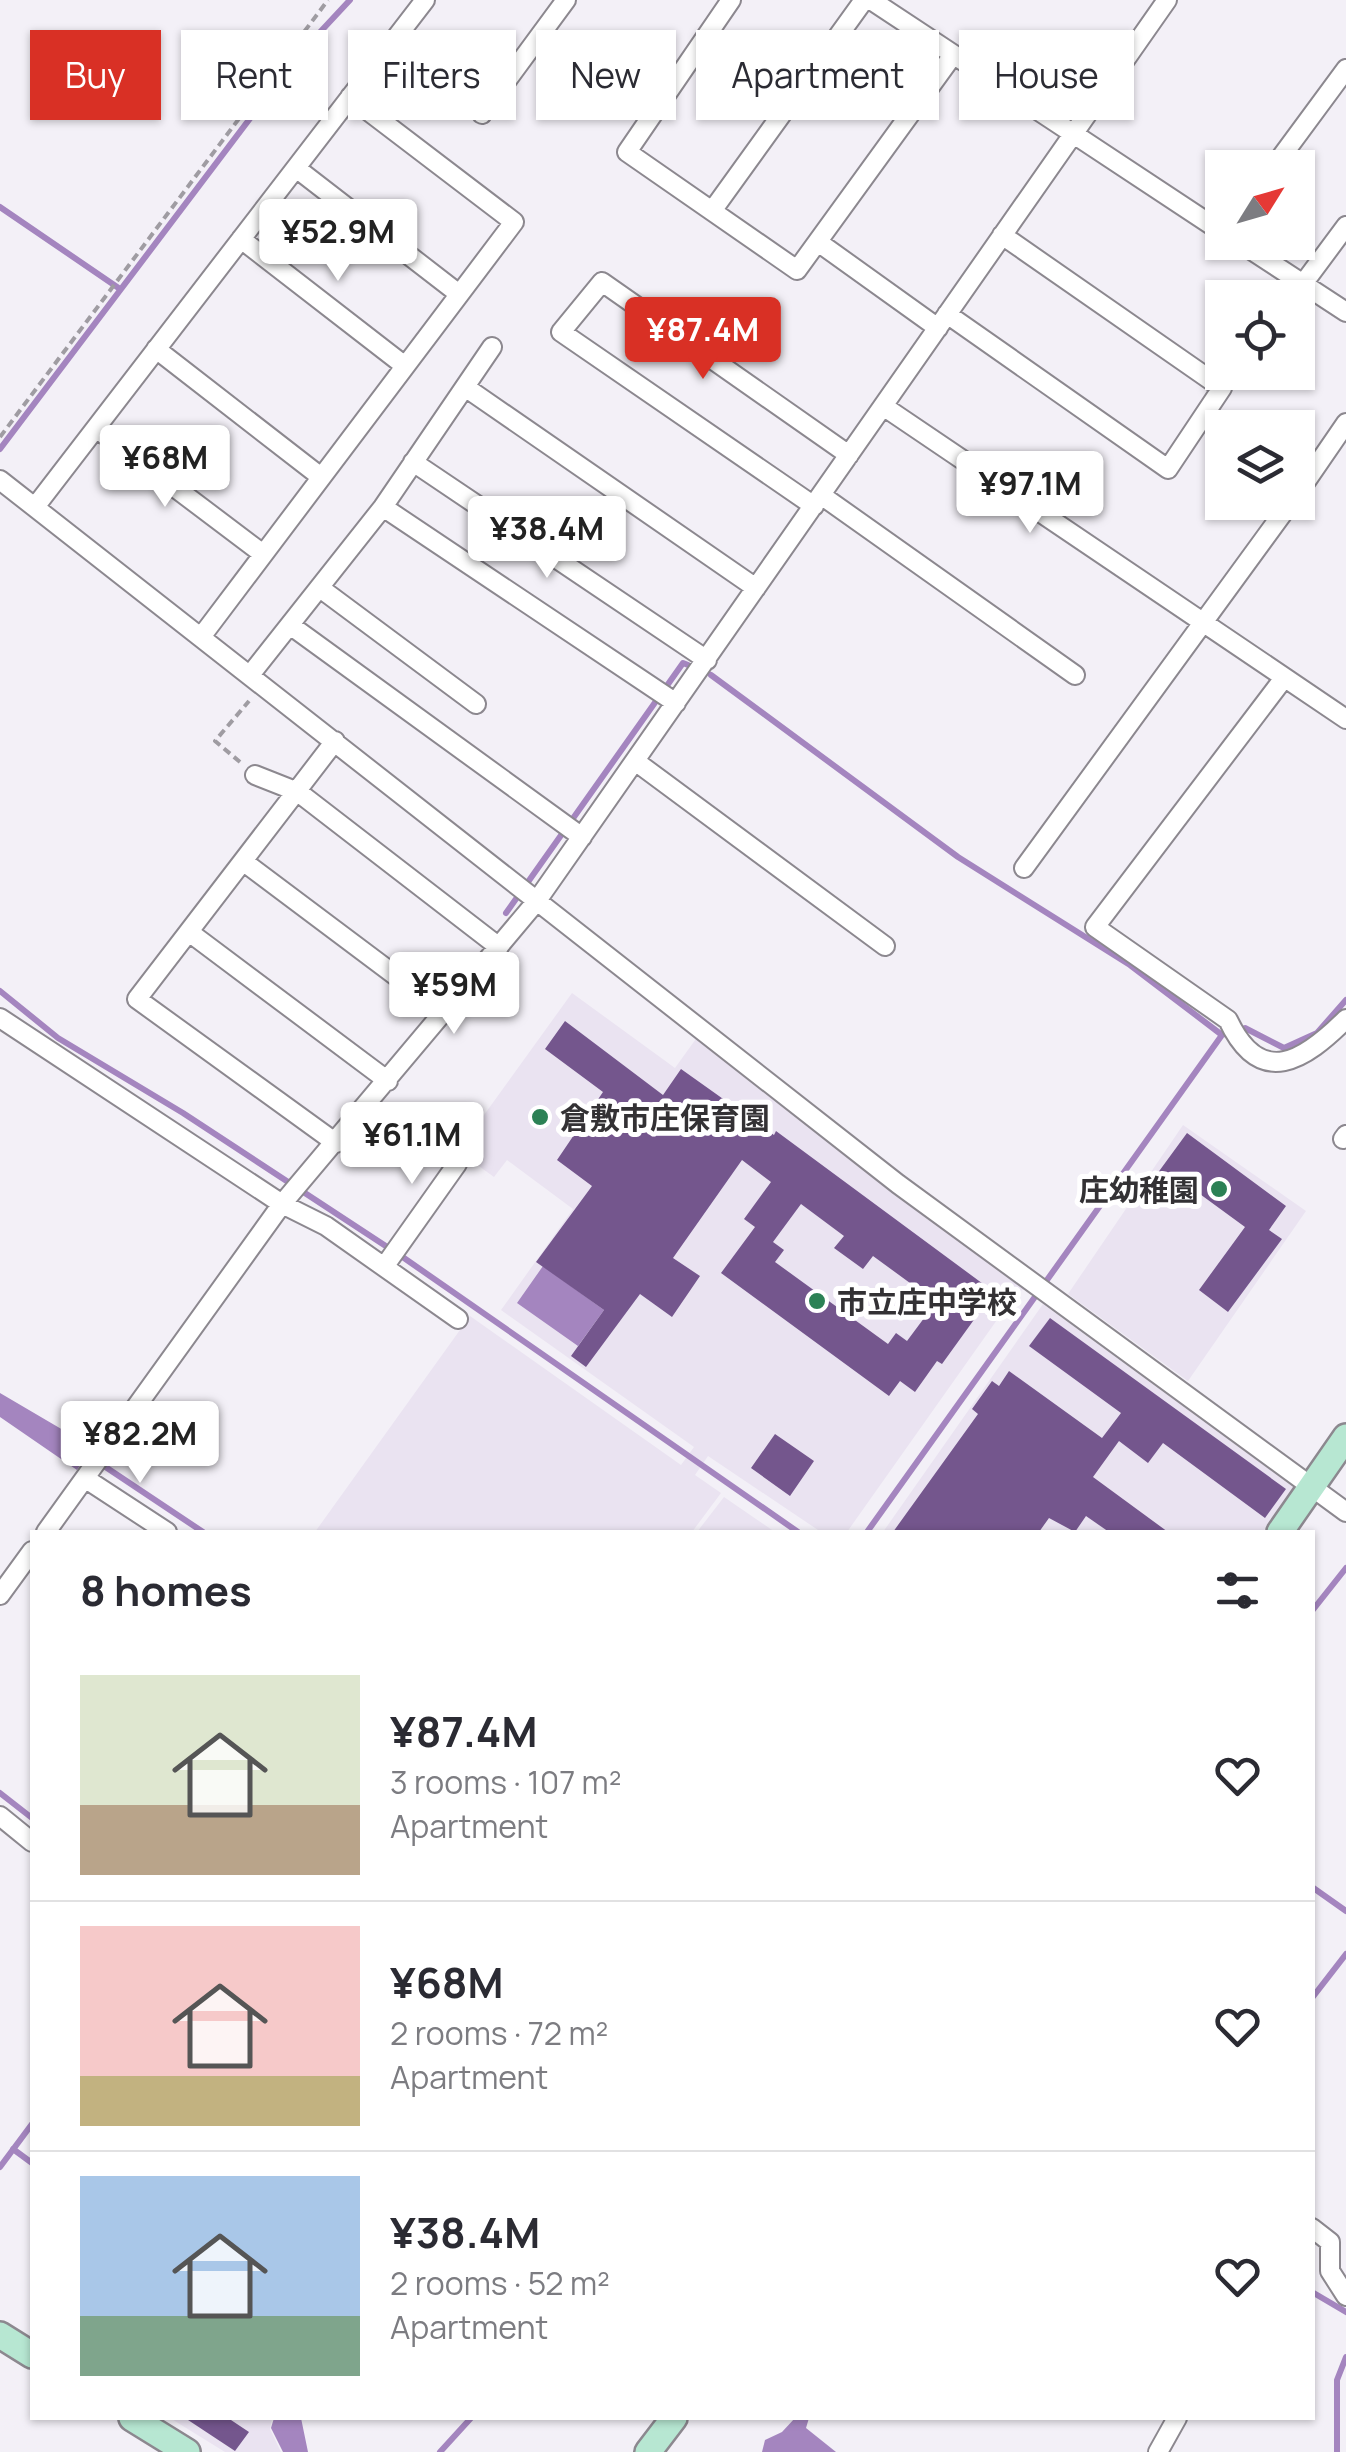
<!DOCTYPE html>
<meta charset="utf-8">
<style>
body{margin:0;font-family:Manrope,"Noto Sans JP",sans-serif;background:#f2f2f3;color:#2b2b33;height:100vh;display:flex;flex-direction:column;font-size:38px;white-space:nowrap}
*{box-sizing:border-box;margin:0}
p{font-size:32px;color:#7c7c81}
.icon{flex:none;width:55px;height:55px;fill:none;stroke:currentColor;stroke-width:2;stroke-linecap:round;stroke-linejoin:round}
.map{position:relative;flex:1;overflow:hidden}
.details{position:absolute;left:30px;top:1530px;width:1285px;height:890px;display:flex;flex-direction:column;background:#fff;border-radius:0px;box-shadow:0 2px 8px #0004}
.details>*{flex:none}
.hud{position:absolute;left:30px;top:30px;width:1288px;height:90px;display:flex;gap:20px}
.needle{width:65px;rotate:53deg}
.controls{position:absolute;left:1205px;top:150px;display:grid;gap:20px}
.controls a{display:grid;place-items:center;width:110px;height:110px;border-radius:0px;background:#fff;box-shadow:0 2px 8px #0004;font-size:50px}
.price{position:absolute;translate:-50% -85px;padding:0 22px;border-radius:10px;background:#fff;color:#222;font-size:32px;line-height:65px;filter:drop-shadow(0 2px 5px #0008)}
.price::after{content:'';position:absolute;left:50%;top:60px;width:30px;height:22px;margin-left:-15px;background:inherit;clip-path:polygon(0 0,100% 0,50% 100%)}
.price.on{background:#d93025;color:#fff}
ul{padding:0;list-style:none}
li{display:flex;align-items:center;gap:30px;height:250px;padding:0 50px}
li+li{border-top:2px solid #e1e1e2}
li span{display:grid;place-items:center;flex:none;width:280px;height:200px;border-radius:0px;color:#555}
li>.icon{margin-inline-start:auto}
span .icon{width:120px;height:120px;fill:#fffc;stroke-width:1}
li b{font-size:42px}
h2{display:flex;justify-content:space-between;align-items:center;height:120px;padding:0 50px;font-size:42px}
.chip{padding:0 35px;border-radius:0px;background:#fff;box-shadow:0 2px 8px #0004;font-size:35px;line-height:90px}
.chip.on{background:#d93025;color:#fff}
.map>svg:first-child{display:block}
.built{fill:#eae3f1}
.water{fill:#a485bf}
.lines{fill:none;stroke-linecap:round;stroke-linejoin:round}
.stream{stroke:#a485bf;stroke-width:6}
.building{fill:#74568d;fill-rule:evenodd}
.street-casing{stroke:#8c888f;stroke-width:22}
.secondary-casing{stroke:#8c888f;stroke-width:30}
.path{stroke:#9f9ca2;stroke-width:4;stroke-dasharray:8 5;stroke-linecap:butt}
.street{stroke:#fff;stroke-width:18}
.secondary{stroke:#b7e7d2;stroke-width:25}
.poi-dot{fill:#2c8155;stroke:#fff;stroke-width:4}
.labels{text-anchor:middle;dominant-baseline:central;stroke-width:10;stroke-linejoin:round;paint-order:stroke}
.poi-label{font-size:30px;font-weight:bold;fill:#333134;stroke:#fff;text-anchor:start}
</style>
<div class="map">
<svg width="1346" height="2452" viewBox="0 0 1346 2452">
<rect width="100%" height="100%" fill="#f3f0f7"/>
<path class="built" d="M572,993L675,1068L698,1036L1027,1288L1016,1293L847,1532H821L708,1456L695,1475L721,1493L692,1532H315L470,1316L681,1465L694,1447L501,1310L573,1209L507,1160L494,1177L458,1151Z
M1183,1125L1306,1211L1188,1381L1068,1294Z
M1043,1304L1295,1488L1263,1532H883Z
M724,1497L775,1532H697Z
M170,2418H272L270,2429L281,2452H225Z"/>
<path class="water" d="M543,1266L604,1310L578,1346L517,1303Z
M0,1393L92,1447L77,1470L0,1417Z
M274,2418H301L308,2452H283L271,2428Z
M795,2418H809L806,2428L836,2452H762L765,2440L782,2432Z"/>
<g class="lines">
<path class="stream" d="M0,207L120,289
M0,449L295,59L350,0
M711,675L958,857L1130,965L1222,1035
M506,913L683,663L688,665
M0,991L58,1038L183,1113L404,1258L798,1532
M80,1450L203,1532
M867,1532L1222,1035L1245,1028L1284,1048L1317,1033L1346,1000
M1312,1611L1346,1568
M0,1793L32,1818
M1312,1887L1346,1911
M1312,1998L1346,1954
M13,2149L32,2163
M0,2167L32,2124
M1312,2292L1346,2312
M440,2452L471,2418
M1337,2452V2380L1346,2357"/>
</g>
<path class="building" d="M565,1021L663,1095L681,1069L774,1135L776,1131L994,1292L942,1364L937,1361L915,1392L900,1381L889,1396L721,1273L755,1227L744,1219L771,1182L742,1160L673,1258L700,1276L672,1317L640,1294L586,1367L571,1356L604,1310L536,1262L592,1186L557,1160L603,1092L545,1049ZM801,1204L844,1236L834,1248L863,1269L873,1256L936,1302L907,1341L896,1333L888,1344L775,1262L784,1250L773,1242Z
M1187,1133L1286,1206L1269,1230L1282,1239L1228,1312L1199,1290L1245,1227L1193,1189L1187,1196L1157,1174Z
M1050,1318L1286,1489L1265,1518L1163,1443L1148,1463L1119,1441L1093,1477L1168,1532H1109L1086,1516L1075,1532L1049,1518L1039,1532H893L978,1414L972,1409L992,1381L999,1386L1009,1371L1102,1438L1121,1413L1029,1346Z
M775,1434L814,1461L790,1496L751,1468Z
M185,2418H228L249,2432L235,2451Z"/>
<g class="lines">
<g class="street-casing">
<path id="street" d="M731,0L627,152L797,270L953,55
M871,0L1222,232
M482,114L566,0
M296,168L459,294
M1273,168L1346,69
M712,211L864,0
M241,239L405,366
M818,242L938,328
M1239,242L1346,312
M1303,284L1346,226
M947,314L1168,469L1222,388L1002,235
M156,349L321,477
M465,387L756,588
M883,406L1346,719
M96,428L263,554
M413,462L707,660
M0,480L898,1184L1346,1512
M1298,493L1346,423
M821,495L1075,675
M814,506L561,332L602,282L849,455
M35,507L425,0
M383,507L676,703
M320,588L476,704
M290,625L582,837
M201,637L514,222L350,97
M250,675L383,507L492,347
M1284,678L1095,927L1228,1020C1261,1090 1305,1060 1346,1019
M335,741L137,999L336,1143
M635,761L885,946
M255,775L298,792L499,947
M244,862L444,1012
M1024,868L1291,502
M189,932L388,1081
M0,1018L282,1204L326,1226L458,1319
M1343,1139L1346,1135
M384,1267L457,1164
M86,1479L167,1532
M46,1532L282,1204L536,902L1167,0
M0,1595L32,1551
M0,1816L32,1842
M1312,2228L1330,2242V2271L1346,2296
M1158,2452L1177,2418"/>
</g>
<g class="secondary-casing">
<path id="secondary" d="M1280,1532L1346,1437
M0,2335L32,2355
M132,2418L187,2452
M648,2452L674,2418"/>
</g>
<path class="path" d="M0,437L328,0
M240,762L215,741L249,701"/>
<use href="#street" class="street"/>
<use href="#secondary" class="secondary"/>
</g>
<g class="poi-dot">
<circle cx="540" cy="1117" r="10"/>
<circle cx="1219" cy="1189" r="10"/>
<circle cx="817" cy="1301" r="10"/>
</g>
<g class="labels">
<g class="poi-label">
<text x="560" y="1117">倉敷市庄保育園</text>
<text x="1199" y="1189" text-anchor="end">庄幼稚園</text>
<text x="837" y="1301">市立庄中学校</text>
</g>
</g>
</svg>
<div class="controls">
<a><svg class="needle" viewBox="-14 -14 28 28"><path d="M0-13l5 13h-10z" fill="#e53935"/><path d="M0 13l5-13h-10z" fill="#7c7c81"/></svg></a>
<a><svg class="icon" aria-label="locate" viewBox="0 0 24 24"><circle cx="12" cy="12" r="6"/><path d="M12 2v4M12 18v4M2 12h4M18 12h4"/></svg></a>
<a><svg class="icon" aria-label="layers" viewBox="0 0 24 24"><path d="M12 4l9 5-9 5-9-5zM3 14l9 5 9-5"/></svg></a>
</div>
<b class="price" style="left:338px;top:284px">¥52.9M</b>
<b class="price on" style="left:703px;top:382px">¥87.4M</b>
<b class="price" style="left:165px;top:510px">¥68M</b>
<b class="price" style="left:1030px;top:536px">¥97.1M</b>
<b class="price" style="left:547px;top:581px">¥38.4M</b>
<b class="price" style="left:454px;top:1037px">¥59M</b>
<b class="price" style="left:412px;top:1187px">¥61.1M</b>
<b class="price" style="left:140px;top:1486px">¥82.2M</b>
<div class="hud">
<a class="chip on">Buy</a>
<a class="chip">Rent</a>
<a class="chip">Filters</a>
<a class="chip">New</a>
<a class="chip">Apartment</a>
<a class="chip">House</a>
</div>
<section class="details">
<h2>8 homes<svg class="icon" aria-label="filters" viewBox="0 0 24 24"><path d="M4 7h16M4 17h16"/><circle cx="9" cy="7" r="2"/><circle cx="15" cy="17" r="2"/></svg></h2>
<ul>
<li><span style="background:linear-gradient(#dfe7d0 65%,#b9a48a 0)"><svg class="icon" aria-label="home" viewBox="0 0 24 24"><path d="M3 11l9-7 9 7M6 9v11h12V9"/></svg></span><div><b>¥87.4M</b><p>3 rooms · 107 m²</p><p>Apartment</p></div><svg class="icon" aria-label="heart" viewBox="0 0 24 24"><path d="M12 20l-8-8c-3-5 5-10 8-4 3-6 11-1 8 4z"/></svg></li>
<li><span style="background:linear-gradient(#f6c9c9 75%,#c2b280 0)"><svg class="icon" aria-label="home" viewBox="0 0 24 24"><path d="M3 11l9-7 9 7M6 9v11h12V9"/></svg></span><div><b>¥68M</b><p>2 rooms · 72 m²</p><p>Apartment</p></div><svg class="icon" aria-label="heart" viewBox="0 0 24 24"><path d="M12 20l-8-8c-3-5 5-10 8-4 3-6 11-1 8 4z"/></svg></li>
<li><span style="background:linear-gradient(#a9c7e8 70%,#7fa58c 0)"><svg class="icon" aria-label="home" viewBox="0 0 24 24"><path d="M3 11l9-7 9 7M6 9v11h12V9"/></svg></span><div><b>¥38.4M</b><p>2 rooms · 52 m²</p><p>Apartment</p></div><svg class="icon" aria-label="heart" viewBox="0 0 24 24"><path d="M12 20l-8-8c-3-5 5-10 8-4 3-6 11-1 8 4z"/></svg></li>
</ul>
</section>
</div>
